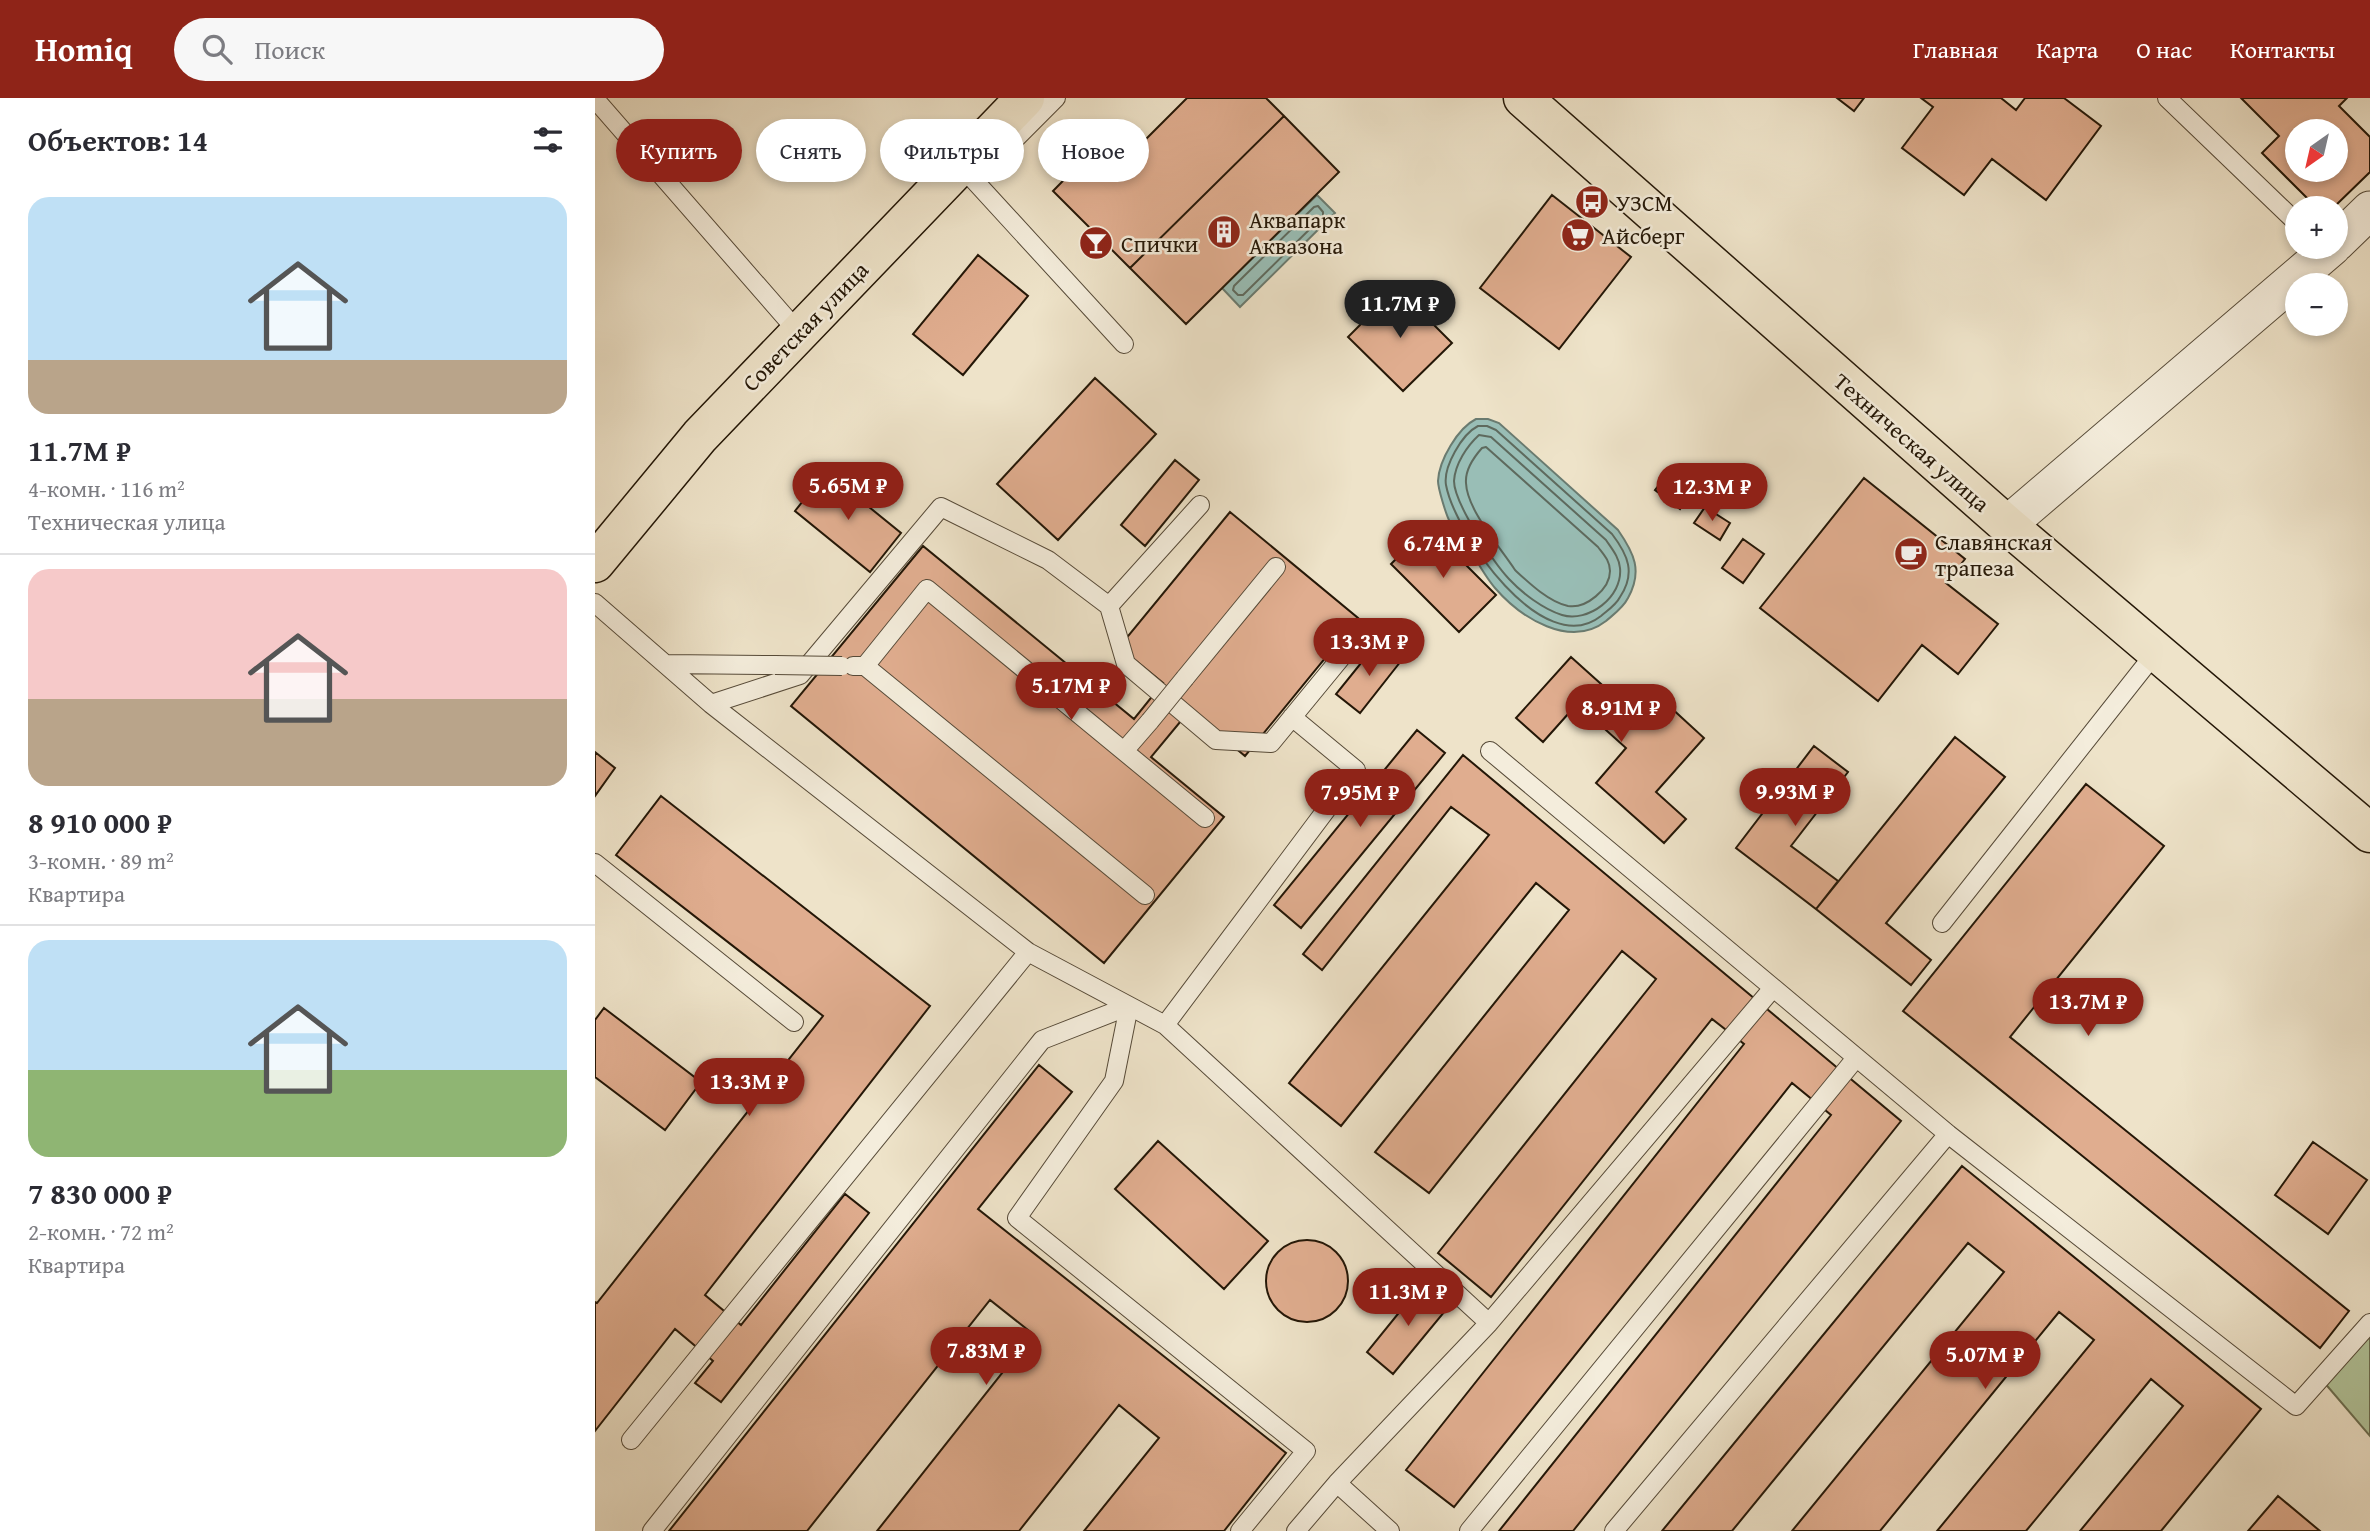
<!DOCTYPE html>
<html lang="ru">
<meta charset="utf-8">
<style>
body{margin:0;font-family:"Gentium Book Plus",serif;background:#f7f7f7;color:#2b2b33;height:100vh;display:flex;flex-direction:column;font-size:26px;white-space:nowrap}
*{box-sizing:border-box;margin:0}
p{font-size:23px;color:#7c7c81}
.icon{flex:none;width:38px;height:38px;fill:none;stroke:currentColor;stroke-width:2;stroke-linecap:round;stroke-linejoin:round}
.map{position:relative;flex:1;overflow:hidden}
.side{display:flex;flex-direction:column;background:#fff;width:595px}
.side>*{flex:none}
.banner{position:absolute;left:21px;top:21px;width:665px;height:63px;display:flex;gap:14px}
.needle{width:46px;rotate:214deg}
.fabs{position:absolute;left:1690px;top:21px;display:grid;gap:14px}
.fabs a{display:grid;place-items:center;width:63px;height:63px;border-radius:50%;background:#fff;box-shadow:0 4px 10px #0003;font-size:35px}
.price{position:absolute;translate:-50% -60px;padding:0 16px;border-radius:24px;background:#8f2418;color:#fff;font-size:23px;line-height:46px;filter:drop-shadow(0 2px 4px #0008)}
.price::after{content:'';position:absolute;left:50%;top:42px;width:21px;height:16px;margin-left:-10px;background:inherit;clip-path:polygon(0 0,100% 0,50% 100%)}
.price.current{background:#222;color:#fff}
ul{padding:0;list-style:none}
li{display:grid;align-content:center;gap:14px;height:371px;padding:0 28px}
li+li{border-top:2px solid #e1e1e2}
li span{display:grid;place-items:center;height:217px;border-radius:21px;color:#555}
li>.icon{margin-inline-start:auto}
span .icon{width:126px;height:126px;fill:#fffc;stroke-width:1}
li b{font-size:30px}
h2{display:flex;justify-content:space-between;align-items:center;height:84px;padding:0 28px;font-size:30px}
.chip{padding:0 24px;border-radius:32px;background:#fff;box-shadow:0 4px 10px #0003;font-size:24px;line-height:63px}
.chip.current{background:#8f2418;color:#fff}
header{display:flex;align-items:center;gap:42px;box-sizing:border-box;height:98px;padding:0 35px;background:#8f2418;color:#fff}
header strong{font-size:33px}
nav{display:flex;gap:38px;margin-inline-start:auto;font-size:24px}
.search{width:490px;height:63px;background:#f7f7f7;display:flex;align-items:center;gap:18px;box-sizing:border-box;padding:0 24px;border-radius:38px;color:#7c7c81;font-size:26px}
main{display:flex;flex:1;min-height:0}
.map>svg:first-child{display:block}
.green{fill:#b2c59b;stroke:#6b6e51;stroke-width:2}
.water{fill:#99beb6;stroke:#6a7b70;stroke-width:2}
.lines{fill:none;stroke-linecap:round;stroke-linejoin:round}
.shore{stroke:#5e6a5e;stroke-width:2}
.building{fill:#e0ad8f;stroke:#241707;stroke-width:2;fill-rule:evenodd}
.service-casing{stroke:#564a38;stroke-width:20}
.minor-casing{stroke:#564a38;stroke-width:39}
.primary-casing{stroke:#241707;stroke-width:41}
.service{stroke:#f4eddc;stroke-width:18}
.minor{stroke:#f4eddc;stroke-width:37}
.primary{stroke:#eee3c9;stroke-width:38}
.service-bridge-casing{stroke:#564a38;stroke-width:20;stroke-linecap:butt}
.service-bridge{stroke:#f4eddc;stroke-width:18}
.labels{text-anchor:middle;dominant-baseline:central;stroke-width:5;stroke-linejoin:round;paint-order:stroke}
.poi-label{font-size:23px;fill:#241707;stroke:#f4eddc;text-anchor:start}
.street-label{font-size:23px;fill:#241707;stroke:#f4eddc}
</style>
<header>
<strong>Homiq</strong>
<div class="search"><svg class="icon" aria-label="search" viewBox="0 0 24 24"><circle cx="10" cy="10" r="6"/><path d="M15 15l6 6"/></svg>Поиск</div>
<nav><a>Главная</a><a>Карта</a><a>О нас</a><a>Контакты</a></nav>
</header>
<main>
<section class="side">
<h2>Объектов: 14<svg class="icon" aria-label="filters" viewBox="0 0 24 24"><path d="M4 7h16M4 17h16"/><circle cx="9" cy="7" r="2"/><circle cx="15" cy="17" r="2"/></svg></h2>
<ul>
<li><span style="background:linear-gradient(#bfe0f5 75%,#b9a48a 0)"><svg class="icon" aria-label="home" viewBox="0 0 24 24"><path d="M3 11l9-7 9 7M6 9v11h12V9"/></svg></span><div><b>11.7M ₽</b><p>4-комн. · 116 m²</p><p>Техническая улица</p></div></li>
<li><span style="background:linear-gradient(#f6c9c9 60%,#b9a48a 0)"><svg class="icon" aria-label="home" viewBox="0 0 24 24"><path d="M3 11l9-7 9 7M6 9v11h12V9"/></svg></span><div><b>8 910 000 ₽</b><p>3-комн. · 89 m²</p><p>Квартира</p></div></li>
<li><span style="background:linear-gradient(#bfe0f5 60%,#8fb573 0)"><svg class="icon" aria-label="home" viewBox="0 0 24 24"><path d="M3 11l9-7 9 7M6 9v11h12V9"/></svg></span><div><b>7 830 000 ₽</b><p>2-комн. · 72 m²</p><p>Квартира</p></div></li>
</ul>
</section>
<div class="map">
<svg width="1775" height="1433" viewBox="0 0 1775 1433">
<rect width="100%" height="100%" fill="#eee3c9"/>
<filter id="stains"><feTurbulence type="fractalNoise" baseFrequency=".00286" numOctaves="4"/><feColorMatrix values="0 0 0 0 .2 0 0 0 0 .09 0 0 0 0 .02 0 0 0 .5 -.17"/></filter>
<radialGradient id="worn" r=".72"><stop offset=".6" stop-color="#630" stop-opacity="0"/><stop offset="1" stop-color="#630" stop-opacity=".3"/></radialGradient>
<path class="green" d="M1775,1232V1338L1722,1276Z"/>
<path class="water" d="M722,97L740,115L645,209L627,190Z
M881,321H893L904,325L1023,432C1039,455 1048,473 1033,500C1028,510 1019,516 1011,523C975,551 926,520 900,490C889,477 880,460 871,445C866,438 859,431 855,424C851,417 843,390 843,383C844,362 863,330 881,321Z"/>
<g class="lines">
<path class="shore" d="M723,108L728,114V118L648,197H643L638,192L639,188L719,109Z
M883,328H892L901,332L1017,436C1033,457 1041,475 1025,499C1021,507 1013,512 1006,518C948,564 860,435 851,387C848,369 867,336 883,328Z
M884,337L896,339L1011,442C1017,451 1024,459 1025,470C1028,499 993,525 967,517C948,511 927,495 914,481C899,465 859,405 859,383C860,366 872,348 884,337Z
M891,349L1003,449C1009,457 1015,463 1015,473C1015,491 991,511 973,508C954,504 934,485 920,472C905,449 872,412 871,385C870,372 879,359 887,350Z"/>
</g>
<path class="building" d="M592,0H671L689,18L535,170L458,93L510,40L531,61Z
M1242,0H1269L1259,13Z
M1326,0H1406L1421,12L1430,0H1469L1506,28L1451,102L1397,61L1369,97L1307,50L1338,9Z
M1646,0H1752L1744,8L1775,39V74L1738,110H1722L1667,55L1684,38ZM1703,33H1741V72H1703Z
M689,18L744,74L591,226L535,170Z
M957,97L1036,159L964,251L885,190Z
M383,157L433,198L368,277L318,236Z
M802,190L857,245L808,293L753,239Z
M500,280L561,336L463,442L402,386Z
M580,362L604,382L550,448L526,427Z
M231,374L306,435L275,474L200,413Z
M1073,376L1097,394L1085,411L1060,392Z
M1269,380L1370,461L1351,485L1403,526L1363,576L1327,547L1283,603L1165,510Z
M1110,409L1135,425L1125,442L1099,425Z
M635,414L763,520L650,658L595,612L556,659L629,719L509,865L196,608L328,448L539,621L568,585L524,549Z
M833,429L901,497L864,534L796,466Z
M1148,441L1169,456L1148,485L1127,470Z
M783,544L806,563L765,615L741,596Z
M976,559L1054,629L1074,608L1109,640L1061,694L1091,721L1069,745L1001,685L1031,650L982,606L948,644L921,620Z
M822,632L850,655L706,830L679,807Z
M1360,639L1410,679L1291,825L1336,862L1316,887L1221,811Z
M1219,648L1253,674L1196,748L1243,783L1221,811L1141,750Z
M0,654L20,670L0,698Z
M868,657L1306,1023L978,1433H904L1236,1017L1197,985L859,1409L811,1372L1149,946L1117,921L896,1199L843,1155L1061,881L1027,853L834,1095L780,1054L974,812L941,785L746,1028L694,985L894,737L856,709L727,872L708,856Z
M1491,686L1569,748L1415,939L1754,1213L1725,1250L1308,913Z
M66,698L335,908L110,1197L146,1227L250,1096L274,1115L126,1304L100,1285L118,1263L80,1231L0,1333V1204L2,1205L228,918L21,757Z
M9,910L106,984L70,1032L0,979V922Z
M444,967L477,994L383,1111L691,1355L629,1433H489L564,1340L524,1307L424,1433H282L438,1236L395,1202L212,1433H74Z
M563,1043L673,1143L629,1191L520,1091Z
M1718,1044L1772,1082L1733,1136L1680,1097Z
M1367,1068L1666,1311L1566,1433H1485L1588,1308L1556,1281L1431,1433H1342L1499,1242L1464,1214L1285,1433H1197L1409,1174L1373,1145L1137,1433H1067Z
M671 1183a41 41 0 1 1 82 0a41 41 0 1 1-82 0Z
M828,1185L855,1207L798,1276L772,1254Z
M1683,1398L1725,1433H1653Z"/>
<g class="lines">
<g class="service-casing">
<path id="service" d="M1572,0L1703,126
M0,1L204,235
M382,48L398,63L461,0
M365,67L529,246
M0,505L116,606L433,854L570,927L894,1225L742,1385L795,1433
M514,508L531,566L621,642L676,645L763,539
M70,566L180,567
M258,568H270L550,797
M270,568L332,491L610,720
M590,580L681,469
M116,606L205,577L346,409L453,462L514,508L605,407
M529,653L555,623
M895,653L1353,1036L1701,1308L1775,1225
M0,765L199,924
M1347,825L1561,554
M534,908L519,983L422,1120L711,1353L645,1433
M570,927L761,672L697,619
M894,1225L1178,890
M36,1342L433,854
M57,1433L447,942L534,908
M701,1433L742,1385
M874,1433L1261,960
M1019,1433L1353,1036"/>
</g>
<g class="minor-casing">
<path id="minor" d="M1741,145L1775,112
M1412,427L1737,149"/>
</g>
<g class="primary-casing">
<path id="primary" d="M928,0L1412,427L1775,735
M0,465L105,338L430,0"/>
</g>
<use href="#service" class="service"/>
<use href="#minor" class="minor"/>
<use href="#primary" class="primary"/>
<g class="service-bridge-casing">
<path id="service-bridge" d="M180,567L247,568
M555,623L590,580"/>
</g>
<use href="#service-bridge" class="service-bridge"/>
</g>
<defs>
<g id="bus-disc" transform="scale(1.75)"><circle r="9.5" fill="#8f2418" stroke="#f4eddc"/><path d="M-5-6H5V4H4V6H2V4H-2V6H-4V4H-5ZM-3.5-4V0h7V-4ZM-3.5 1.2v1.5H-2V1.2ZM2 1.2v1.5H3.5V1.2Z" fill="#fff"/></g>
<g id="building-disc" transform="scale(1.75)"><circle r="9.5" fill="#8f2418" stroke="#f4eddc"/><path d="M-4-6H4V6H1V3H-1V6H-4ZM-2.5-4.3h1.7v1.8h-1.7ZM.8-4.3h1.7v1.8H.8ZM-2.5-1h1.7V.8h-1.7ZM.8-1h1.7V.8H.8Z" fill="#fff"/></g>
<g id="supermarket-disc" transform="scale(1.75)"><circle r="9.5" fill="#8f2418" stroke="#f4eddc"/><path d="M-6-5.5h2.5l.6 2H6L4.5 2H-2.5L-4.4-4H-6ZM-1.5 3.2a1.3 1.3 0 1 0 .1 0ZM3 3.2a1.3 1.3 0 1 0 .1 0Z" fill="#fff"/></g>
<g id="bar-disc" transform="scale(1.75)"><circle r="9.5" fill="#8f2418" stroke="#f4eddc"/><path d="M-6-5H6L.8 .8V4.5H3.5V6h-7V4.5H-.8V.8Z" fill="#fff"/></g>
<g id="cafe-disc" transform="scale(1.75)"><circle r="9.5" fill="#8f2418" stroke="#f4eddc"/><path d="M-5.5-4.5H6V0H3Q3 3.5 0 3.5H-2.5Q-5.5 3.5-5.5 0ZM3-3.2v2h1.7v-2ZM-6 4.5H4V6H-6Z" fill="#fff"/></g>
</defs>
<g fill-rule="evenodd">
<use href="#bus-disc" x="997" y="104"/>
<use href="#building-disc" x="629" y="134"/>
<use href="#supermarket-disc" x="983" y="137"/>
<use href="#bar-disc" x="501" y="145"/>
<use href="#cafe-disc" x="1316" y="456"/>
</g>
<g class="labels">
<g class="poi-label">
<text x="1021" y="104">УЗСМ</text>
<text x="654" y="121">Аквапарк<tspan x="654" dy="26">Аквазона</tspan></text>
<text x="1007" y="137">Айсберг</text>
<text x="526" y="145">Спички</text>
<text x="1340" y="443">Славянская<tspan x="1340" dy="26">трапеза</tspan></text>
</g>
<g class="street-label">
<text transform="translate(210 228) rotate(-46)">Советская улица</text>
<text transform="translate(1317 344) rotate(41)">Техническая улица</text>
</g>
</g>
<rect width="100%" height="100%" filter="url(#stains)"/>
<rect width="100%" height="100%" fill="url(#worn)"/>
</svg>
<div class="fabs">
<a><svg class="needle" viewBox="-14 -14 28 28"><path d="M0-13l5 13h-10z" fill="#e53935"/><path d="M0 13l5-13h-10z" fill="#7c7c81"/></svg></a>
<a>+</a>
<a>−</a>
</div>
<b class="price current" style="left:805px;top:242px">11.7M ₽</b>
<b class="price" style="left:253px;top:424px">5.65M ₽</b>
<b class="price" style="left:1117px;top:425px">12.3M ₽</b>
<b class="price" style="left:848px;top:482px">6.74M ₽</b>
<b class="price" style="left:774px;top:580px">13.3M ₽</b>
<b class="price" style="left:476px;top:624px">5.17M ₽</b>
<b class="price" style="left:1026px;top:646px">8.91M ₽</b>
<b class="price" style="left:1200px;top:730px">9.93M ₽</b>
<b class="price" style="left:765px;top:731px">7.95M ₽</b>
<b class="price" style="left:1493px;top:940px">13.7M ₽</b>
<b class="price" style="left:154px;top:1020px">13.3M ₽</b>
<b class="price" style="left:813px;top:1230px">11.3M ₽</b>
<b class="price" style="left:391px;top:1289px">7.83M ₽</b>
<b class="price" style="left:1390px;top:1293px">5.07M ₽</b>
<div class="banner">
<a class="chip current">Купить</a>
<a class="chip">Снять</a>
<a class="chip">Фильтры</a>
<a class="chip">Новое</a>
</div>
</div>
</main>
